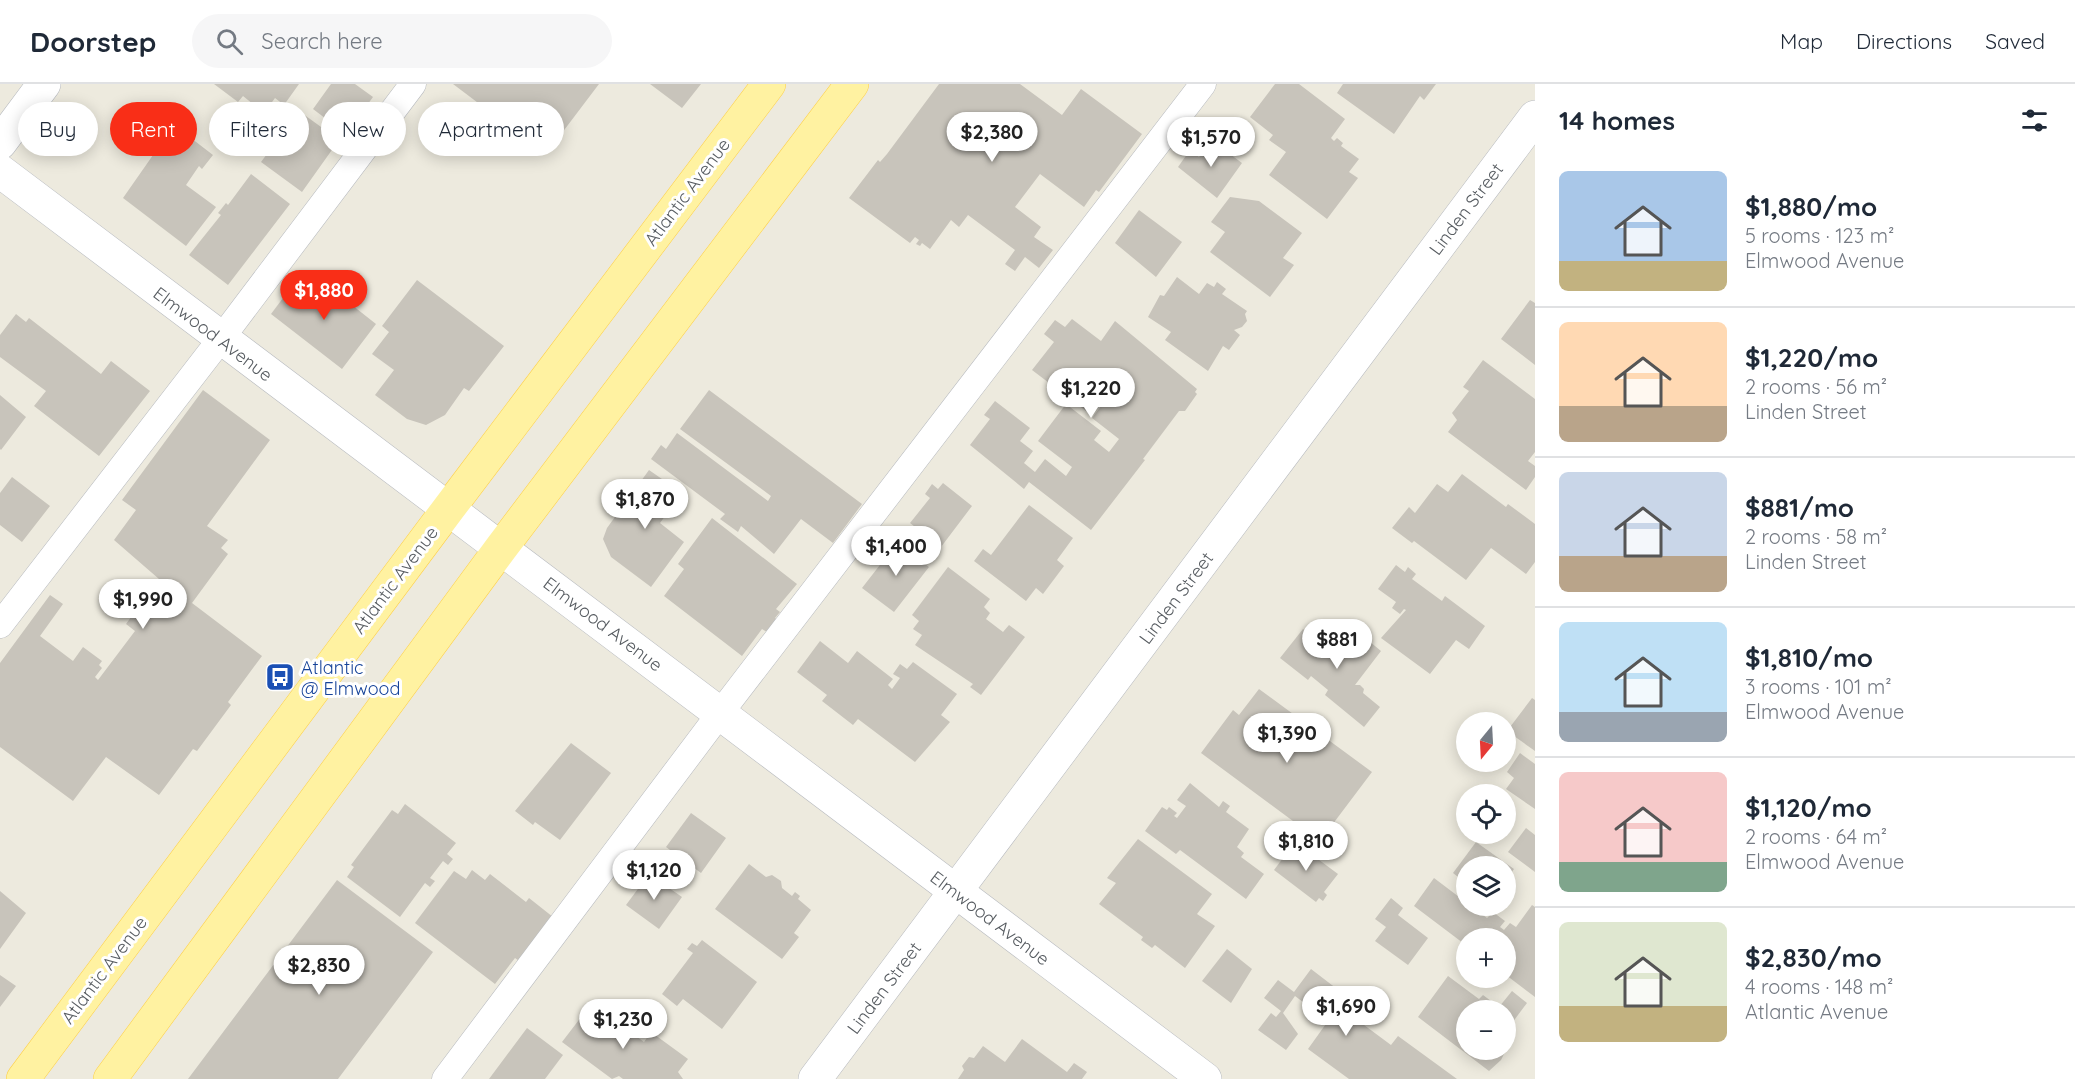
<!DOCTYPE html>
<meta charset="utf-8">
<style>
body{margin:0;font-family:Quicksand,sans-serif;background:#f6f6f7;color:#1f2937;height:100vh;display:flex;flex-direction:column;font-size:22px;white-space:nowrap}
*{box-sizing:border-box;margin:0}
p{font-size:20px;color:#747a83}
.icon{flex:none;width:33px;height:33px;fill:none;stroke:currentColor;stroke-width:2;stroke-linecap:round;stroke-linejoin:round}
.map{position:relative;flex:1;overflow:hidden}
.sheet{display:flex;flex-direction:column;background:#fff;width:540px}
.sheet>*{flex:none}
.guide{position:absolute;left:18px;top:18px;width:570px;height:54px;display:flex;gap:12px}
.needle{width:39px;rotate:198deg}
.controls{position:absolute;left:1456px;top:628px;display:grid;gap:12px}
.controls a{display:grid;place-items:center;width:60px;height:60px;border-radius:50%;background:#fff;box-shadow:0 3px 15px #0003;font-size:30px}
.price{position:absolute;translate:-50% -51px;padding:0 14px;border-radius:21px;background:#fff;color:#222;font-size:20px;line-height:39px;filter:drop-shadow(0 2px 3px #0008)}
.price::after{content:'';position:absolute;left:50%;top:36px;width:18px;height:14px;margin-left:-9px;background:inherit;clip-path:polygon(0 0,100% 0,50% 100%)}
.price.on{background:#f92e17;color:#fff}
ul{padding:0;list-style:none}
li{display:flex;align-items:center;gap:18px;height:150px;padding:0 24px}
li+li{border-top:2px solid #e0e1e3}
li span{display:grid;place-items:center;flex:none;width:168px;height:120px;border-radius:9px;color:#555}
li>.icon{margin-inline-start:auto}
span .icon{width:72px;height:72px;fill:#fffc;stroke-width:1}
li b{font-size:26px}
h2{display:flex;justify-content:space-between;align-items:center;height:72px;padding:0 24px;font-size:26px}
.pill{padding:0 21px;border-radius:27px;background:#fff;box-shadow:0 3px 15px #0003;font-size:21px;line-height:54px}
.pill.on{background:#f92e17;color:#fff}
header{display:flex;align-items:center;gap:36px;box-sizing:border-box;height:84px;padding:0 30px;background:#fff;border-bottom:2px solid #e0e1e3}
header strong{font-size:28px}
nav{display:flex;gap:33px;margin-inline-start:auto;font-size:21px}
.search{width:420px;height:54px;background:#f6f6f7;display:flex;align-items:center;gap:15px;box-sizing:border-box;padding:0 21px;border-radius:33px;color:#747a83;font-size:22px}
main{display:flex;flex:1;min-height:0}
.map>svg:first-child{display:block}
.building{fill:#c8c4bb}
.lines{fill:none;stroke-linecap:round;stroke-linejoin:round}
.service-casing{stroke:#b7babf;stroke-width:27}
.minor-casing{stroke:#b7babf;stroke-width:34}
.primary-casing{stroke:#ffcf45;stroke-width:34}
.service{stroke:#fff;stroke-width:26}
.minor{stroke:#fff;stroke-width:33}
.primary{stroke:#fff2a1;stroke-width:33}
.labels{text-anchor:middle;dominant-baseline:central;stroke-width:6;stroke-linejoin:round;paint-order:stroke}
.street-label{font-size:18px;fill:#575c61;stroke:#fff}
.transit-label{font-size:18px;fill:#164399;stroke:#fff;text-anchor:start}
</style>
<header>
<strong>Doorstep</strong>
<div class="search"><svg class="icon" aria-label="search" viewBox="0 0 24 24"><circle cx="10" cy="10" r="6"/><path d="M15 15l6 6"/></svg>Search here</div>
<nav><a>Map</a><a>Directions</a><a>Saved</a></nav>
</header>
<main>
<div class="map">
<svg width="1535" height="995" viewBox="0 0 1535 995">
<rect width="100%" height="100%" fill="#edeade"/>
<path class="building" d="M214,0H299L284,21L275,14L264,29L243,12L238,18Z
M331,0H355L373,13L346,50L313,25Z
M453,0H599L546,70Z
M650,0H701L682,24Z
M939,0H1020L1062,31L1081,5L1142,50L1099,108L1096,106L1084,123L1040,90L1015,123L1041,143L1034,153L1053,166L1039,184L1025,173L1015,187L1005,180L1015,166L968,131L959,143L951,136L930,165L922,159L920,162L916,160L919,156L915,153L910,159L849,114L878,76L880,78L887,70Z
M1275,0H1299L1345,35L1331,54L1334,57L1337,54L1343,59L1341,62L1359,75L1349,88L1358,94L1327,135L1269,91L1286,68L1269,56L1273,51L1250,33Z
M1343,0H1436L1424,16L1420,12L1394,50L1337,9Z
M299,27L339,56L302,108L261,78Z
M174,41L213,71L202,85L199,82L186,101L216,123L186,162L123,114Z
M1211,56L1242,79L1217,114L1178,83L1190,66L1199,73Z
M251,90L290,120L228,201L189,171L221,131L218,129L226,119L228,121Z
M1230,113L1259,117L1302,149L1283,174L1294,181L1270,213L1210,168L1225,148L1211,138Z
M1139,126L1182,158L1156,193L1115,159Z
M1177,193L1199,210L1207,199L1214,203L1217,198L1226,205L1222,210L1247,227L1245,230L1247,237L1242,243L1234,246L1240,251L1229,266L1223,262L1208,287L1165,256L1171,248L1148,233L1160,211L1164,212Z
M319,195L376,240L342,285L271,230L295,198L309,208Z
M417,196L504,262L469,307L464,304L445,331L426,341L407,335L375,311L394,286L372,270L389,248L382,242Z
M1530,216L1535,219V281L1501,255Z
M16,230L26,238L29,234L101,290L111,277L150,307L99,372L34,322L46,307L0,273V251Z
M1072,235L1101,257L1115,237L1197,305L1195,308L1197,310L1185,327H1179L1143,375L1145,376L1091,446L1029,398L1024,405L970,361L990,335L984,331L995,317L1030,344L1020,357L1033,367L1024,379L1035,388L1045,375L1066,392L1072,383L1038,357L1066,320L1101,347L1094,356L1109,368L1119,355L1092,334L1121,296L1114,290L1086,327L1032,286L1054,258L1044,250L1055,236L1065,243Z
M1483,276L1535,315V368L1528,377L1535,382V393L1526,406L1448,348L1457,336L1452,329L1469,307L1463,303Z
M203,306L270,356L207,442L228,456L221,464L228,470L192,519L262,572L228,618L231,621L197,667L193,665L159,711L106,673L73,717L0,663V579L50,511L63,520L40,552L73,577L83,563L102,577L99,581L102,584L95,593L98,596L135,547L126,540L159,495L114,456L136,426L122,416Z
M709,306L862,420L833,459L801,435L774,470L741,442L738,448L720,435L725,430L651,375L661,361L666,365L677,349L768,417L771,412L680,345Z
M0,311L26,333L1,366L0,365Z
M649,386L682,409L660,439L684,458L651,503L611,473L603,455L607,444Z
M1462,390L1506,423L1508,420L1535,440V478L1526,490L1491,464L1466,496L1414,457L1412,459L1392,444L1409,423L1415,429L1437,400L1448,408Z
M12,393L50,422L22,458L0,441V409Z
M943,399L972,422L941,463L910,439L930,414L925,410L932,400L938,405Z
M1029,421L1073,454L1057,476L1064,482L1043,510L1036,504L1026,517L974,477L983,465L991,471Z
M712,434L797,500L776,525L780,528L775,534L779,537L770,550L762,545L742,572L664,512L684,485L678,480Z
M897,459L914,472L917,467L924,473L921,477L929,483L894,528L862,504Z
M1396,481L1405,488L1408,483L1416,490L1412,495L1442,517L1445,512L1485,542L1469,565L1456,556L1430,590L1381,554L1406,526L1404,525L1400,530L1392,524L1396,518L1378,505Z
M948,483L990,515L984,523L990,529L986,535L1003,548L1009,541L1025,553L981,611L970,603L973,600L915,561L922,551L913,545L919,537L912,531Z
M1352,543L1381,567L1355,601H1360L1364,605L1363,609L1380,623L1364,643L1325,611L1328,606L1311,592L1308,596L1280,574L1303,545L1329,566L1334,560L1341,558Z
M820,557L848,579L857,567L893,595L888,601L892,605L900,594L893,590L900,580L907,585L913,578L957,610L941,631L950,638L915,678L858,635L853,641L822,617L827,611L797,588Z
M1259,605L1372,688L1320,757L1201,669L1233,626L1239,631Z
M1532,614L1535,616V667L1507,647Z
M571,659L611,689L560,756L535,738L533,741L515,727Z
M1520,669L1535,680V725L1506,705L1514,694L1507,688Z
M1190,699L1219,723L1223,717L1230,722L1226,728L1249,745L1237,763L1244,769L1241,773L1264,790L1246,815L1180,766L1176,770L1145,747L1162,723L1167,726L1169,723L1177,729L1174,732L1177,734L1186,722L1177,716Z
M405,720L456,759L447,770L453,775L448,781L443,777L430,794L435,797L430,803L425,799L400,833L347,793L354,783L351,781L392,726L398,730Z
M691,729L726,754L701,789L666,763Z
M1526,744L1535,751V788L1508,768Z
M1138,755L1212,810L1197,830L1215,842L1185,884L1155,861L1152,864L1141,856L1143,853L1099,820L1116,799L1107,794Z
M1295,758L1338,790L1324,808L1327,811L1323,817L1319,814L1316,818L1274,786Z
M1476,758L1514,785L1506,796V783H1467V800L1453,789Z
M749,780L766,793L772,791L781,797L782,804L792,812L795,808L800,812L798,815L811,826L794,849L799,853L782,875L715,825Z
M472,786L485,796L490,790L526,818L529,814L553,833L522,879L515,874L495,900L415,839L454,787L466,795Z
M649,790L682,813L659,845L626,821Z
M1434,794L1467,819V822H1471L1487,834L1493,828L1505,837L1500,843L1504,846L1510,839L1516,843L1532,821L1535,823V913L1506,891V855H1467V862L1414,822Z
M337,796L433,868L338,995H188Z
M0,807L26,829L0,865Z
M1391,814L1403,824L1398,831L1428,854L1408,881L1375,857L1386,843L1375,835Z
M702,856L757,898L722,945L683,915L677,922L662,910L693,869L687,865L692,859L697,862Z
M1227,865L1252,885L1231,919L1202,897Z
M1311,885L1341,908L1333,918L1391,961L1398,952L1457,995H1349L1308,965L1328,937L1295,912L1283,929L1298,950L1286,966L1258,946L1271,929L1276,933L1281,927L1264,914L1278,896L1294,908Z
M0,891L16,902L0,923Z
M1448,892L1479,915L1483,911L1499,923L1512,907L1527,919L1506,947V927H1467V966H1506L1501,976L1489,987L1418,933Z
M601,926L644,958L651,948L688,975L678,988L683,995H623L619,992L612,995L562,958L585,928L594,935Z
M527,944L563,971L545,995H489Z
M1506,952L1512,956L1506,964Z
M1022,955L1067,988L1074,979L1087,988L1082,995H958L964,986L962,982L969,973L974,974L983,962L1005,978Z"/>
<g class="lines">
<g class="service-casing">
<path id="service" d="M0,541L220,256L413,0
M445,995L721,628L1203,0"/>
</g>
<g class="minor-casing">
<path id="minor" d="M0,59L44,0
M0,87L1205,995
M815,995L1535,33"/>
</g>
<g class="primary-casing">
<path id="primary" d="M23,995L449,424L769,0
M110,995L501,464L852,0"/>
</g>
<use href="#service" class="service"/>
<use href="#minor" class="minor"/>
<use href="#primary" class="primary"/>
</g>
<defs>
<g id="bus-square" transform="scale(1.5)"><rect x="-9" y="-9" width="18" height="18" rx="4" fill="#1a4fb4" stroke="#fff"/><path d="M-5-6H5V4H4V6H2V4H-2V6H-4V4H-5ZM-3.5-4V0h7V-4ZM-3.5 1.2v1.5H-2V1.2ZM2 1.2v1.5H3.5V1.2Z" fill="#fff"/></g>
</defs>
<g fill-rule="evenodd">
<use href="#bus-square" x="280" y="593"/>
</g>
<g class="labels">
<g class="street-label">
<text transform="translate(687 108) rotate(-53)">Atlantic Avenue</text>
<text transform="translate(1466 125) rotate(-53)">Linden Street</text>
<text transform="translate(213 250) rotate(37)">Elmwood Avenue</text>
<text transform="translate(395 496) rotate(-53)">Atlantic Avenue</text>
<text transform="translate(1176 514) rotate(-53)">Linden Street</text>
<text transform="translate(603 540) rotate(37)">Elmwood Avenue</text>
<text transform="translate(990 834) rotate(37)">Elmwood Avenue</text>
<text transform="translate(104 886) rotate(-53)">Atlantic Avenue</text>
<text transform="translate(884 904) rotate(-53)">Linden Street</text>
</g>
<g class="transit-label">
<text x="301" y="583">Atlantic<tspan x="301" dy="21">@ Elmwood</tspan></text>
</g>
</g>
</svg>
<div class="controls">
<a><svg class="needle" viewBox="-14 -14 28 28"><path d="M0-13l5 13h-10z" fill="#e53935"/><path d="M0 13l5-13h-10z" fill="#747a83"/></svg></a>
<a><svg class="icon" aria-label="locate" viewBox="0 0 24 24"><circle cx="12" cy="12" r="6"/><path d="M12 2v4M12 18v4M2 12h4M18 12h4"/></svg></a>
<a><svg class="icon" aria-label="layers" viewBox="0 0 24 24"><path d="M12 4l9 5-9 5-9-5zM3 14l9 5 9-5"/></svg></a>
<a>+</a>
<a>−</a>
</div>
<b class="price" style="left:992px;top:79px">$2,380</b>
<b class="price" style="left:1211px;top:84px">$1,570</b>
<b class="price on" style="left:324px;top:237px">$1,880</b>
<b class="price" style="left:1091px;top:335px">$1,220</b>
<b class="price" style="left:645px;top:446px">$1,870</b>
<b class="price" style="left:896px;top:493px">$1,400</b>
<b class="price" style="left:143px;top:546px">$1,990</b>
<b class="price" style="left:1337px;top:586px">$881</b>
<b class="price" style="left:1287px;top:680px">$1,390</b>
<b class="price" style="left:1306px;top:788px">$1,810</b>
<b class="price" style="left:654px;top:817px">$1,120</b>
<b class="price" style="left:319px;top:912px">$2,830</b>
<b class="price" style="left:1346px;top:953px">$1,690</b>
<b class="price" style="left:623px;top:966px">$1,230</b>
<div class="guide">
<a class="pill">Buy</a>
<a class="pill on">Rent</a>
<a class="pill">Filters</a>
<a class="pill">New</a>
<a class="pill">Apartment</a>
</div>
</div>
<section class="sheet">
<h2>14 homes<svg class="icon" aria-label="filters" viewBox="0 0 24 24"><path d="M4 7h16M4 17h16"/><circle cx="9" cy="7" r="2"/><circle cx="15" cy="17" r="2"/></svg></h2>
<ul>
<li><span style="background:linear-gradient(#a9c7e8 75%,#c2b280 0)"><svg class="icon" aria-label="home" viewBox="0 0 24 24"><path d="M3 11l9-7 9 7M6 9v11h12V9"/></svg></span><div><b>$1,880/mo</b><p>5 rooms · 123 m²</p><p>Elmwood Avenue</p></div></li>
<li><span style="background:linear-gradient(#ffd9b3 70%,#b9a48a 0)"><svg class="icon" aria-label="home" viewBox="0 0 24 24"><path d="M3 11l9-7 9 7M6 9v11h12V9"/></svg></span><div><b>$1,220/mo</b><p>2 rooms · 56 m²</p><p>Linden Street</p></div></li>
<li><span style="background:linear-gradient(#c9d6e8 70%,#b9a48a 0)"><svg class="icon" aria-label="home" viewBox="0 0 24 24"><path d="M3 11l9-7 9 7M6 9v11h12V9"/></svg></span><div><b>$881/mo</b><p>2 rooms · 58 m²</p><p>Linden Street</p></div></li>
<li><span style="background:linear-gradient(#bfe0f5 75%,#9aa5b1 0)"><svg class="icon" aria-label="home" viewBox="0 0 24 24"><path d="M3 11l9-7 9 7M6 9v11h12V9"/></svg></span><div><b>$1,810/mo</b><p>3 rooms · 101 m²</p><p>Elmwood Avenue</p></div></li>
<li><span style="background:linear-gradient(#f6c9c9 75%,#7fa58c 0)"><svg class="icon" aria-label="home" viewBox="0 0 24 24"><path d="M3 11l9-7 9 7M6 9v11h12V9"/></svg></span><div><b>$1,120/mo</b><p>2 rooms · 64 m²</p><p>Elmwood Avenue</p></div></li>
<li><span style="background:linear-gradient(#dfe7d0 70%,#c2b280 0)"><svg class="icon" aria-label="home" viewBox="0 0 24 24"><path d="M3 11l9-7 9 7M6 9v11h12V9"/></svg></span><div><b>$2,830/mo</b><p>4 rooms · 148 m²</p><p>Atlantic Avenue</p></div></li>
</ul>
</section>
</main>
